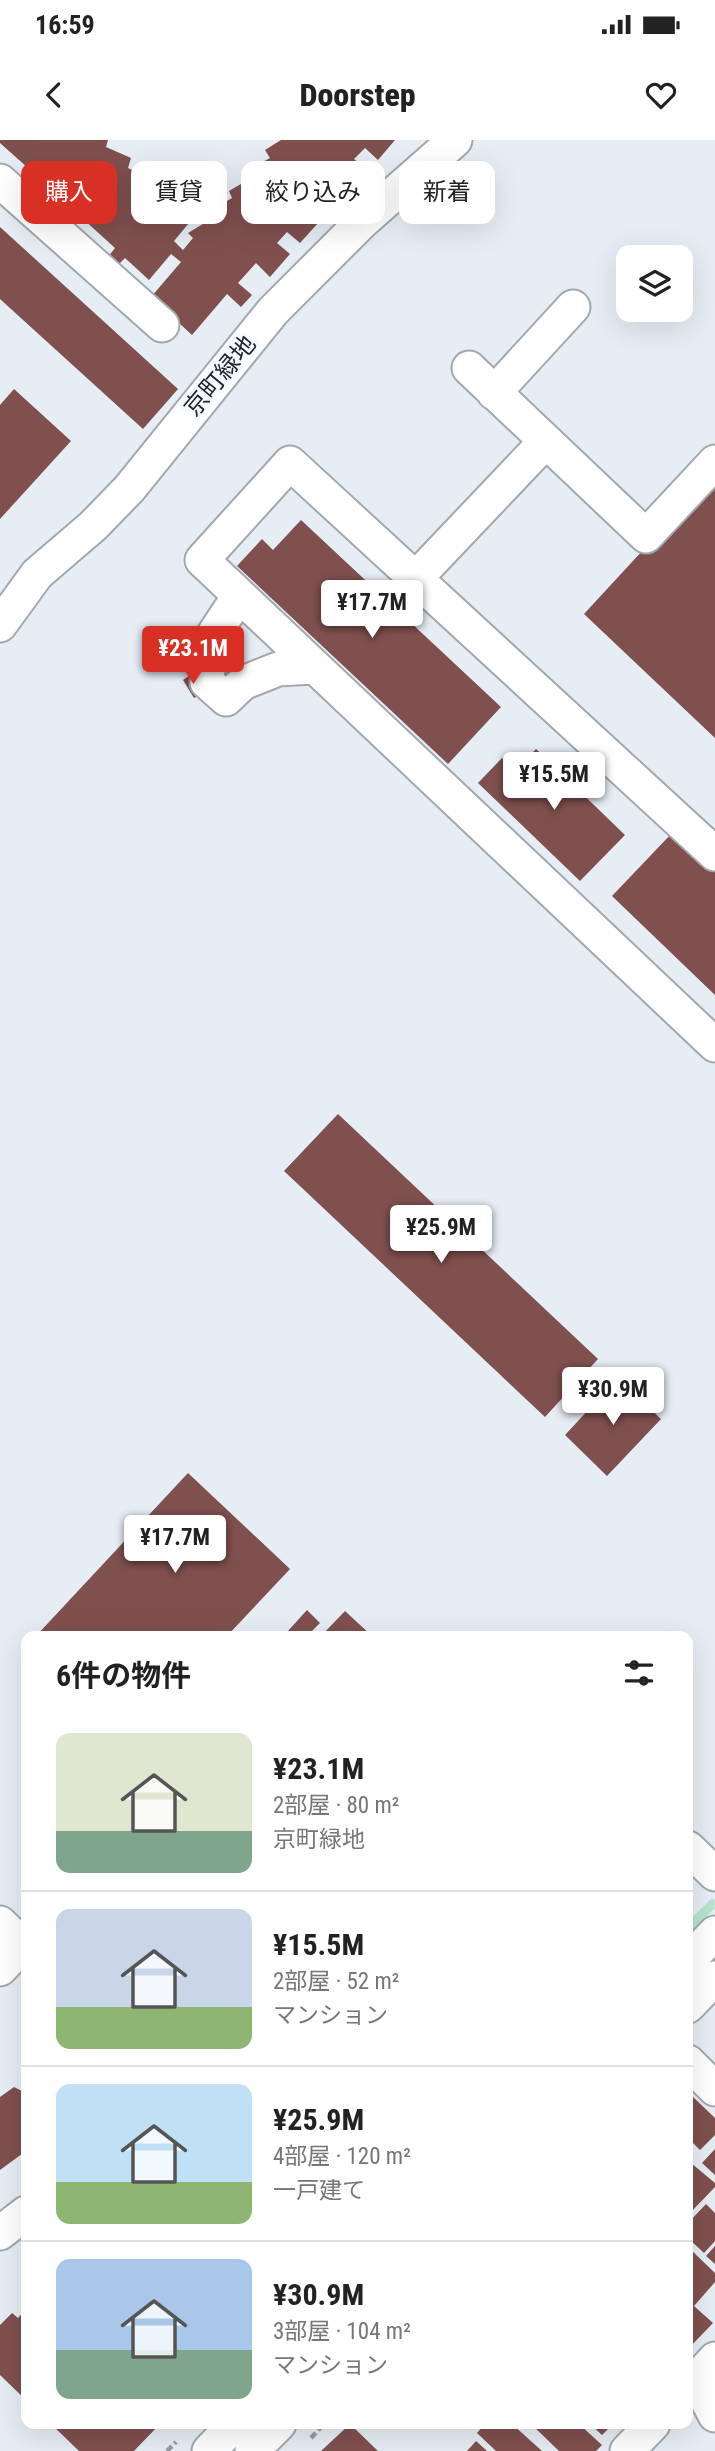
<!DOCTYPE html>
<html lang="ja">
<meta charset="utf-8">
<style>
body{margin:0;font-family:"Roboto Condensed","Noto Sans JP",sans-serif;background:#f6f6f6;color:#222;height:100vh;display:flex;flex-direction:column;font-size:26px;white-space:nowrap}
*{box-sizing:border-box;margin:0}
p{font-size:23px;color:#767676}
.icon{flex:none;width:38px;height:38px;fill:none;stroke:currentColor;stroke-width:2;stroke-linecap:round;stroke-linejoin:round}
.map{position:relative;flex:1;overflow:hidden}
.details{position:absolute;left:21px;top:1491px;width:672px;height:798px;display:flex;flex-direction:column;background:#fff;border-radius:14px;box-shadow:0 7px 28px #0002}
.details>*{flex:none}
.top-card{position:absolute;left:21px;top:21px;width:674px;height:63px;display:flex;gap:14px}
.fabs{position:absolute;left:616px;top:105px;display:grid;gap:14px}
.fabs a{display:grid;place-items:center;width:77px;height:77px;border-radius:14px;background:#fff;box-shadow:0 7px 28px #0002;font-size:35px}
.price{position:absolute;translate:-50% -60px;padding:0 16px;border-radius:7px;background:#fff;color:#222;font-size:23px;line-height:46px;filter:drop-shadow(0 2px 4px #0008)}
.price::after{content:'';position:absolute;left:50%;top:42px;width:21px;height:16px;margin-left:-10px;background:inherit;clip-path:polygon(0 0,100% 0,50% 100%)}
.price.on{background:#d93025;color:#fff}
ul{padding:0;list-style:none}
li{display:flex;align-items:center;gap:21px;height:175px;padding:0 35px}
li+li{border-top:2px solid #e0e0e0}
li span{display:grid;place-items:center;flex:none;width:196px;height:140px;border-radius:14px;color:#555}
li>.icon{margin-inline-start:auto}
span .icon{width:84px;height:84px;fill:#fffc;stroke-width:1}
li b{font-size:30px}
h2{display:flex;justify-content:space-between;align-items:center;height:84px;padding:0 35px;font-size:30px}
.chip{padding:0 24px;border-radius:14px;background:#fff;box-shadow:0 7px 28px #0002;font-size:24px;line-height:63px}
.chip.on{background:#d93025;color:#fff}
.status{display:flex;justify-content:space-between;align-items:center;height:49px;padding:0 35px;background:#fff;direction:ltr}
.status svg{height:19px;fill:currentColor}
header{display:flex;justify-content:space-between;align-items:center;height:91px;padding:0 35px;background:#fff;font-size:32px;font-weight:800}
.map>svg:first-child{display:block}
.green{fill:#b6e4ce}
.building{fill:#7f504e}
.lines{fill:none;stroke-linecap:round;stroke-linejoin:round}
.minor-casing{stroke:#a2a8af;stroke-width:37}
.path{stroke:#989da3;stroke-width:4.5;stroke-dasharray:7 3.5;stroke-linecap:butt}
.minor{stroke:#fff;stroke-width:33}
.labels{text-anchor:middle;dominant-baseline:central;stroke-width:7;stroke-linejoin:round;paint-order:stroke}
.street-label{font-size:24px;fill:#222427;stroke:#f5fafe}
</style>
<div class="status"><b>16:59</b><svg viewBox="0 0 49 12"><path d="M0 12V9h3v3zM5 12V6h3v6zM10 12V3h3v9zM15 12V0h3v12zM26 1h20v11H26zM47 4h2v5h-2z"/></svg></div>
<header><svg class="icon" aria-label="back" viewBox="0 0 24 24"><path d="M15 5l-7 7 7 7"/></svg>Doorstep<svg class="icon" aria-label="heart" viewBox="0 0 24 24"><path d="M12 20l-8-8c-3-5 5-10 8-4 3-6 11-1 8 4z"/></svg></header>
<div class="map">
<svg width="715" height="2311" viewBox="0 0 715 2311">
<rect width="100%" height="100%" fill="#e6edf4"/>
<path class="green" d="M712,1758L715,1761V1768L688,1795V1782Z"/>
<path class="building" d="M0,0H108L106,7L131,18L128,28L150,39L148,46L173,58L170,66L194,77L174,101L183,110L193,98L188,93L211,79L207,73L232,58L229,51L251,38L246,31L270,18L265,10L281,0H395L378,20L365,8L354,19L368,31L339,62L326,50L315,61L328,72L300,103L287,92L277,103L290,114L270,137L256,123L238,143L252,155L241,167L227,154L192,195L151,157L181,122L171,114L149,140L125,118L113,130L104,122L115,108L82,78L71,91L61,82L73,69L38,38L27,51L16,42L28,28L0,3Z
M0,87L178,249L143,289L0,159Z
M14,249L71,301L0,379V265Z
M715,332V598L584,474Z
M301,380L501,567L448,624L237,426L262,399L273,410Z
M192,534L203,553L194,558L183,540Z
M536,609L625,695L580,741L478,643L502,618L515,631Z
M673,692L715,732V855L612,756Z
M338,974L598,1219L545,1277L284,1031Z
M618,1238L661,1279L607,1336L565,1295Z
M188,1333L290,1429L227,1496H36Z
M307,1470L320,1483L312,1491L317,1496H294L288,1491Z
M345,1471L372,1496H321Z
M14,1947L26,1953V2011L0,2030V1957Z
M692,1956L715,1978V1995L700,2010L688,1998V1960Z
M715,2009V2035L702,2023Z
M691,2023L715,2043V2047L688,2075V2026Z
M706,2064L715,2073V2101L704,2113L688,2098V2083Z
M715,2106V2124L706,2116Z
M688,2107L715,2133V2142L694,2166L713,2183L688,2209Z
M26,2169V2260L0,2235V2185L12,2173L18,2178Z
M51,2284H157L159,2285L134,2311H79Z
M350,2284L378,2311H321Z
M485,2284H512L542,2311H496L477,2293Z
M531,2284H579L602,2305L596,2311H559Z
M590,2284H613L602,2295Z
M476,2301L487,2311H467Z"/>
<g class="lines">
<g class="minor-casing">
<path id="minor" d="M0,41L162,185
M469,228L646,396L715,322
M494,253L573,167
M415,439L546,301
M239,456L210,500L207,542L226,559L243,543L278,529L314,527
M0,485L37,434L93,386L129,349L273,171L363,81L455,0
M715,714L290,323L202,420L715,905
M688,1708L715,1734
M0,1783L26,1809
M688,1821L715,1793
M0,1829L26,1802
M688,1866L715,1838
M688,1922L715,1949
M0,2093L26,2073
M696,2239L715,2275
M688,2248L715,2219
M209,2311L235,2284
M252,2311L279,2284
M627,2311L653,2284"/>
</g>
<path class="path" d="M311,2298L324,2284
M167,2311L176,2302"/>
<use href="#minor" class="minor"/>
</g>
<g class="labels">
<g class="street-label">
<text transform="translate(220 236) rotate(-50)">京町緑地</text>
</g>
</g>
</svg>
<div class="fabs">
<a><svg class="icon" aria-label="layers" viewBox="0 0 24 24"><path d="M12 4l9 5-9 5-9-5zM3 14l9 5 9-5"/></svg></a>
</div>
<b class="price" style="left:372px;top:500px">¥17.7M</b>
<b class="price on" style="left:193px;top:546px">¥23.1M</b>
<b class="price" style="left:554px;top:672px">¥15.5M</b>
<b class="price" style="left:441px;top:1125px">¥25.9M</b>
<b class="price" style="left:613px;top:1287px">¥30.9M</b>
<b class="price" style="left:175px;top:1435px">¥17.7M</b>
<div class="top-card">
<a class="chip on">購入</a>
<a class="chip">賃貸</a>
<a class="chip">絞り込み</a>
<a class="chip">新着</a>
</div>
<section class="details">
<h2>6件の物件<svg class="icon" aria-label="filters" viewBox="0 0 24 24"><path d="M4 7h16M4 17h16"/><circle cx="9" cy="7" r="2"/><circle cx="15" cy="17" r="2"/></svg></h2>
<ul>
<li><span style="background:linear-gradient(#dfe7d0 70%,#7fa58c 0)"><svg class="icon" aria-label="home" viewBox="0 0 24 24"><path d="M3 11l9-7 9 7M6 9v11h12V9"/></svg></span><div><b>¥23.1M</b><p>2部屋 · 80 m²</p><p>京町緑地</p></div></li>
<li><span style="background:linear-gradient(#c9d6e8 70%,#8fb573 0)"><svg class="icon" aria-label="home" viewBox="0 0 24 24"><path d="M3 11l9-7 9 7M6 9v11h12V9"/></svg></span><div><b>¥15.5M</b><p>2部屋 · 52 m²</p><p>マンション</p></div></li>
<li><span style="background:linear-gradient(#bfe0f5 70%,#8fb573 0)"><svg class="icon" aria-label="home" viewBox="0 0 24 24"><path d="M3 11l9-7 9 7M6 9v11h12V9"/></svg></span><div><b>¥25.9M</b><p>4部屋 · 120 m²</p><p>一戸建て</p></div></li>
<li><span style="background:linear-gradient(#a9c7e8 65%,#7fa58c 0)"><svg class="icon" aria-label="home" viewBox="0 0 24 24"><path d="M3 11l9-7 9 7M6 9v11h12V9"/></svg></span><div><b>¥30.9M</b><p>3部屋 · 104 m²</p><p>マンション</p></div></li>
</ul>
</section>
</div>
